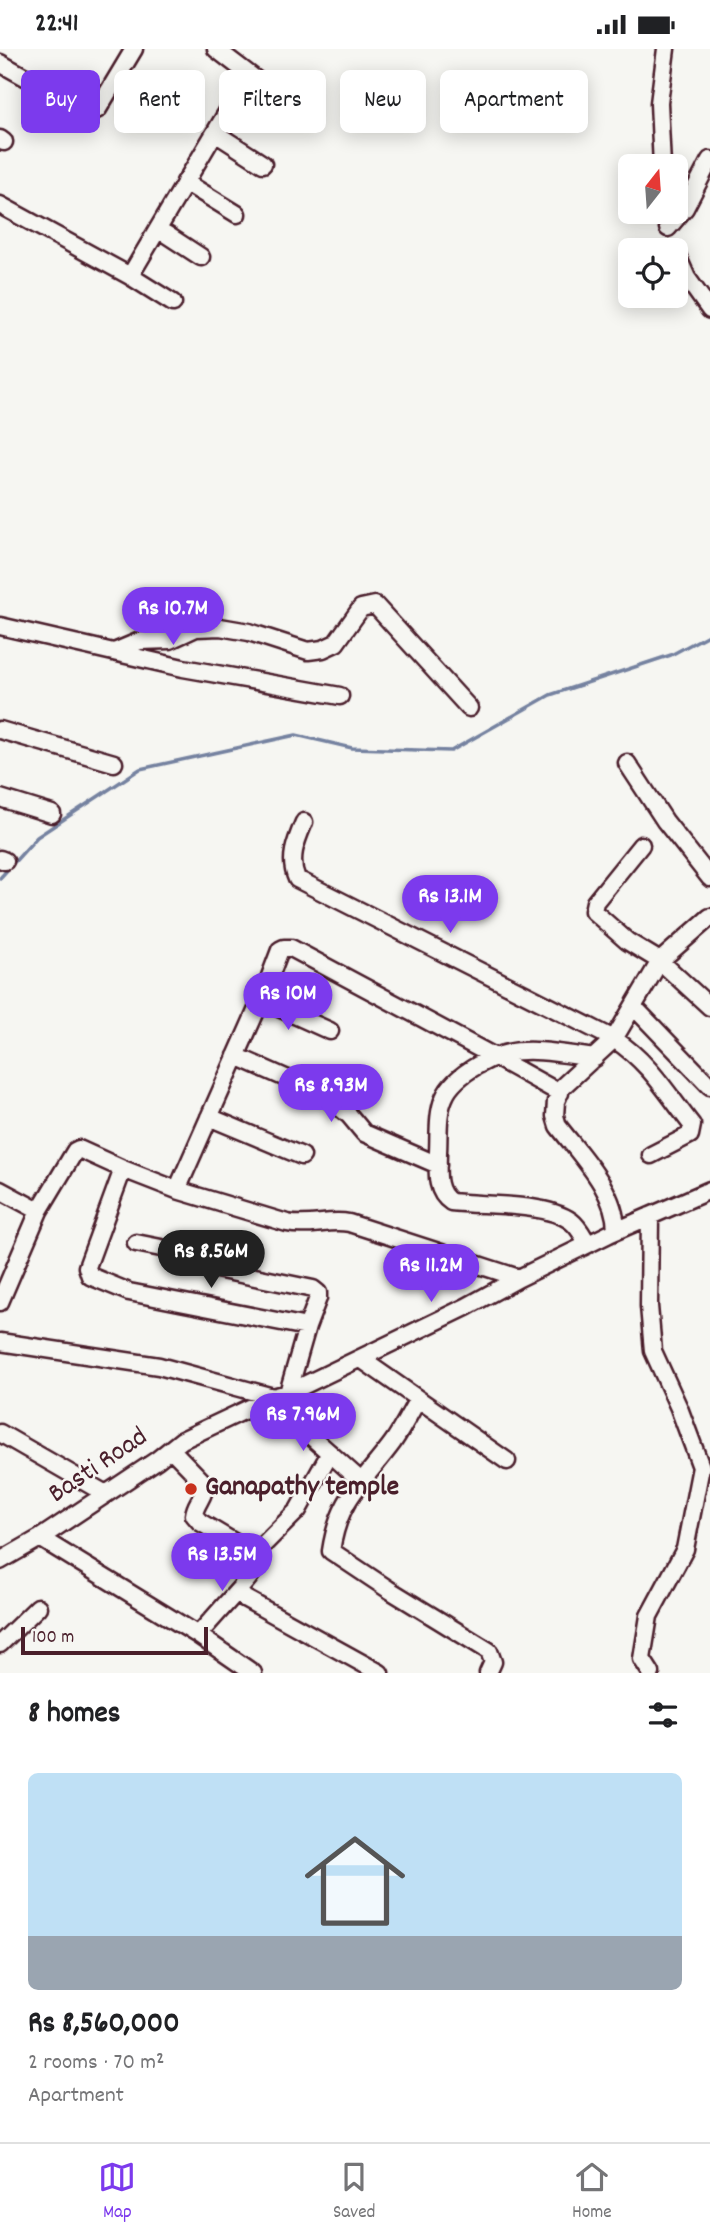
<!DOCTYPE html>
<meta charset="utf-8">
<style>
body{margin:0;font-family:Dekko,sans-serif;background:#f2f2f2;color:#202124;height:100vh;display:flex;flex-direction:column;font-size:26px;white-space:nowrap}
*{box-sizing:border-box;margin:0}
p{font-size:23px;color:#757577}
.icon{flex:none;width:38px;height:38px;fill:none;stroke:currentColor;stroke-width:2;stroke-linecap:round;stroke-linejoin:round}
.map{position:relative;height:1624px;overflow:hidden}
.side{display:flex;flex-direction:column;background:#fff;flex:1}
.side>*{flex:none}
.hud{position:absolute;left:21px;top:21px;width:668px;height:63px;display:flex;gap:14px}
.needle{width:46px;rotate:17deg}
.tools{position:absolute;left:618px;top:105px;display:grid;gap:14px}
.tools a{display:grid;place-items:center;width:70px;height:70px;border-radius:10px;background:#fff;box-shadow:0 4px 18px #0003;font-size:35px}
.scale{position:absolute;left:21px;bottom:18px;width:187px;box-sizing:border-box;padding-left:7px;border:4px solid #4a1f2b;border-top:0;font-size:19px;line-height:24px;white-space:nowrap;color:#4a1f2b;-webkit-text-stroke:5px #f6f6f2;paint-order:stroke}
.price{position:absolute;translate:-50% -60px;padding:0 16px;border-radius:24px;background:#7c3aed;color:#fff;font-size:23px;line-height:46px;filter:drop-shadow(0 2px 4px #0008)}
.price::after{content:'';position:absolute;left:50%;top:42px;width:21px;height:16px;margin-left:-10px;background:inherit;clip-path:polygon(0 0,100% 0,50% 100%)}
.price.selected{background:#222;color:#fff}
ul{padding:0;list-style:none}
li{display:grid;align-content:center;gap:14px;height:371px;padding:0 28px}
li span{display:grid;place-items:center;height:217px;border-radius:10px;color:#555}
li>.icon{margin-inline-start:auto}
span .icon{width:126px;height:126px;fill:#fffc;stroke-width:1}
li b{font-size:30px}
h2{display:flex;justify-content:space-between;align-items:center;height:84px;padding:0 28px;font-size:30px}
.chip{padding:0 24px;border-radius:10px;background:#fff;box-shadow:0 4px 18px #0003;font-size:24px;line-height:63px}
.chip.selected{background:#7c3aed;color:#fff}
.status{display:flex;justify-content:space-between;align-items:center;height:49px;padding:0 35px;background:#fff;direction:ltr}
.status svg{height:19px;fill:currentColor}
.menu{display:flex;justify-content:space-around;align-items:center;height:98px;border-top:2px solid #e0e0e0;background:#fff;font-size:19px;color:#757577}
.menu a{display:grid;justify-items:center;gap:4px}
.menu .selected{color:#7c3aed}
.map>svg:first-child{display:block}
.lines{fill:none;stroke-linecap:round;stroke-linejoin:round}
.stream{stroke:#7582a0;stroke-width:3.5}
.minor-casing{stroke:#4a1f2b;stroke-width:21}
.minor{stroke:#f6f6f2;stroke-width:16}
.poi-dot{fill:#c8321e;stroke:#f6f6f2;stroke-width:2.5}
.labels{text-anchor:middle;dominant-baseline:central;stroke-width:5;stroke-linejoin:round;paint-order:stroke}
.street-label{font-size:28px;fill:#4a1f2b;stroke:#f6f6f2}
.poi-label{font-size:28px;font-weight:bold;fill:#4a1f2b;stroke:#f6f6f2;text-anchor:start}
</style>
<div class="status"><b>22:41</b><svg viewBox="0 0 49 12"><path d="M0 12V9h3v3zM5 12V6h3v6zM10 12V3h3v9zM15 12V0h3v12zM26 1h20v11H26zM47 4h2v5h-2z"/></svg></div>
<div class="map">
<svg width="710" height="1624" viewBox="0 0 710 1624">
<rect width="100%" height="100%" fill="#f6f6f2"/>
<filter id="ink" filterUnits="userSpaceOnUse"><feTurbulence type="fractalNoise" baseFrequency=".0143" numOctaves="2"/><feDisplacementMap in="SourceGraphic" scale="14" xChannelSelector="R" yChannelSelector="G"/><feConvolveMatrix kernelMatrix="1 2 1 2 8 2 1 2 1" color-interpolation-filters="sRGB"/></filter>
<g filter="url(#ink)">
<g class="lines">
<path class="stream" d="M0,829L37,788L140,720L296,686L352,699L451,702L550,646L671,606L710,585"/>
<g class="minor-casing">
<path id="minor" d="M216,0L305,68
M0,14L83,60L92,63L98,60L134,0
M215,84L263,115
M0,90L4,93
M662,117L659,54L666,0
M185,133L237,165
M0,156L130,227L173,254
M668,179L685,159L710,111
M158,180L201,208
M676,204L687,229L710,261
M130,227L249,26
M0,577L183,619L340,647
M114,603L140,592L170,591L196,579L220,578L249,583L308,602L323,600L336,594L361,559L375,556L469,659
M0,681L114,714
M627,714L665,772L710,829
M0,749L52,765
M304,773C296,792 288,810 297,830L614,990C650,1014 666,1043 692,1076L690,1086L651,1106
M641,796L595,853L593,862L627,892L660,912L710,958
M0,810L5,812
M261,951L330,982
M634,958L710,1037
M236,1007L313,1041L333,1053L349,1066L364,1084L438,1116
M209,1068L302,1107
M123,1120L87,1218L90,1227L129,1243L307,1278L288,1344
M0,1141L39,1162L0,1253
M177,1141L261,951L280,901L284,899H291L495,1008L560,1044
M39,1162L75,1102L79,1100L123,1120L177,1141L287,1174C310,1179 328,1170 349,1174L519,1229
M650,1167L649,1257L653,1302L679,1359L701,1418L685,1500L649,1567L642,1610L651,1624
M616,1181C616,1142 581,1107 558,1077L555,1067L556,1052L562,1038L614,990L660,912L710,868
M136,1194L191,1205L197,1216L313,1240L318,1244V1249L307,1278
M588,1195C583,1187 579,1178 571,1172C544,1153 484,1157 451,1153C434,1142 438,1120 438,1103C439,1086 437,1065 444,1049C450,1034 464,1024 478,1016C488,1011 497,1006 508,1004C533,998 569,1006 595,1009
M0,1293L159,1317L273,1348L304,1381L361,1432
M361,1310L507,1412
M418,1350C410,1364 402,1380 393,1393C363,1434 339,1448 331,1502L388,1540L489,1602L493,1613L488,1624
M0,1384L106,1445
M171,1400L205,1435C205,1448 195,1454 194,1466L200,1473L254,1505C258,1520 250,1528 240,1539L241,1544L244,1549L380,1624
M40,1489L198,1586L253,1624
M254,1505L298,1461L330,1404
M0,1512L40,1489L157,1411L182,1391L273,1348L288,1344L466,1258L519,1229L609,1185L710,1141
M198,1586L240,1539
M0,1595L38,1558"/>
</g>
<use href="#minor" class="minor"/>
</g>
</g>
<circle class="poi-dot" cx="191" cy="1440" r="7"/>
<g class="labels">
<g class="street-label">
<text transform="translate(99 1418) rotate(-34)">Basti Road</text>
</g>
<g class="poi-label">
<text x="205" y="1440">Ganapathy temple</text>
</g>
</g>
</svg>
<div class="tools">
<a><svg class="needle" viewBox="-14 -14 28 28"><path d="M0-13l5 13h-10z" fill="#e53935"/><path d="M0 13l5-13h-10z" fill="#757577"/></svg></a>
<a><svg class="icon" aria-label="locate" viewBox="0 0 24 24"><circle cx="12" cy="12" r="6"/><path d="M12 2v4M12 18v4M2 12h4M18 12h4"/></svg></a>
</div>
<div class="scale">100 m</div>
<b class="price" style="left:173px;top:598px">Rs 10.7M</b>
<b class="price" style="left:450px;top:886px">Rs 13.1M</b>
<b class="price" style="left:288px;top:983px">Rs 10M</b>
<b class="price" style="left:331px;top:1075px">Rs 8.93M</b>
<b class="price selected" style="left:211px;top:1241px">Rs 8.56M</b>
<b class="price" style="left:431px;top:1255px">Rs 11.2M</b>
<b class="price" style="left:303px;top:1404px">Rs 7.96M</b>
<b class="price" style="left:222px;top:1544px">Rs 13.5M</b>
<div class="hud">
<a class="chip selected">Buy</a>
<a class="chip">Rent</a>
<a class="chip">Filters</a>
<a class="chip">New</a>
<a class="chip">Apartment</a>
</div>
</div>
<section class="side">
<h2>8 homes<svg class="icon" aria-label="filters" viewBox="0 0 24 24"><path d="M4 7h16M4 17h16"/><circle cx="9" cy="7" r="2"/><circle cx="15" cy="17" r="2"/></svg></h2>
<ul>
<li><span style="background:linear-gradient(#bfe0f5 75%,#9aa5b1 0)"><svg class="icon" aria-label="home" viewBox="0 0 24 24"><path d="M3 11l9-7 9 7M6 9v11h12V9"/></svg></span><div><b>Rs 8,560,000</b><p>2 rooms · 70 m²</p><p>Apartment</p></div></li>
</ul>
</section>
<nav class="menu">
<a class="selected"><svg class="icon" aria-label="map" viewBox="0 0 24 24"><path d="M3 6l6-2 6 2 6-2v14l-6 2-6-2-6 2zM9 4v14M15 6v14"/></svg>Map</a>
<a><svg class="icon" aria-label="saved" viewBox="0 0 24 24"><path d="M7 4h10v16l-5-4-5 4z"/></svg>Saved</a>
<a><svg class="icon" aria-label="home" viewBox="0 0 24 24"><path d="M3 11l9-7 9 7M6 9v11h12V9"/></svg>Home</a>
</nav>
